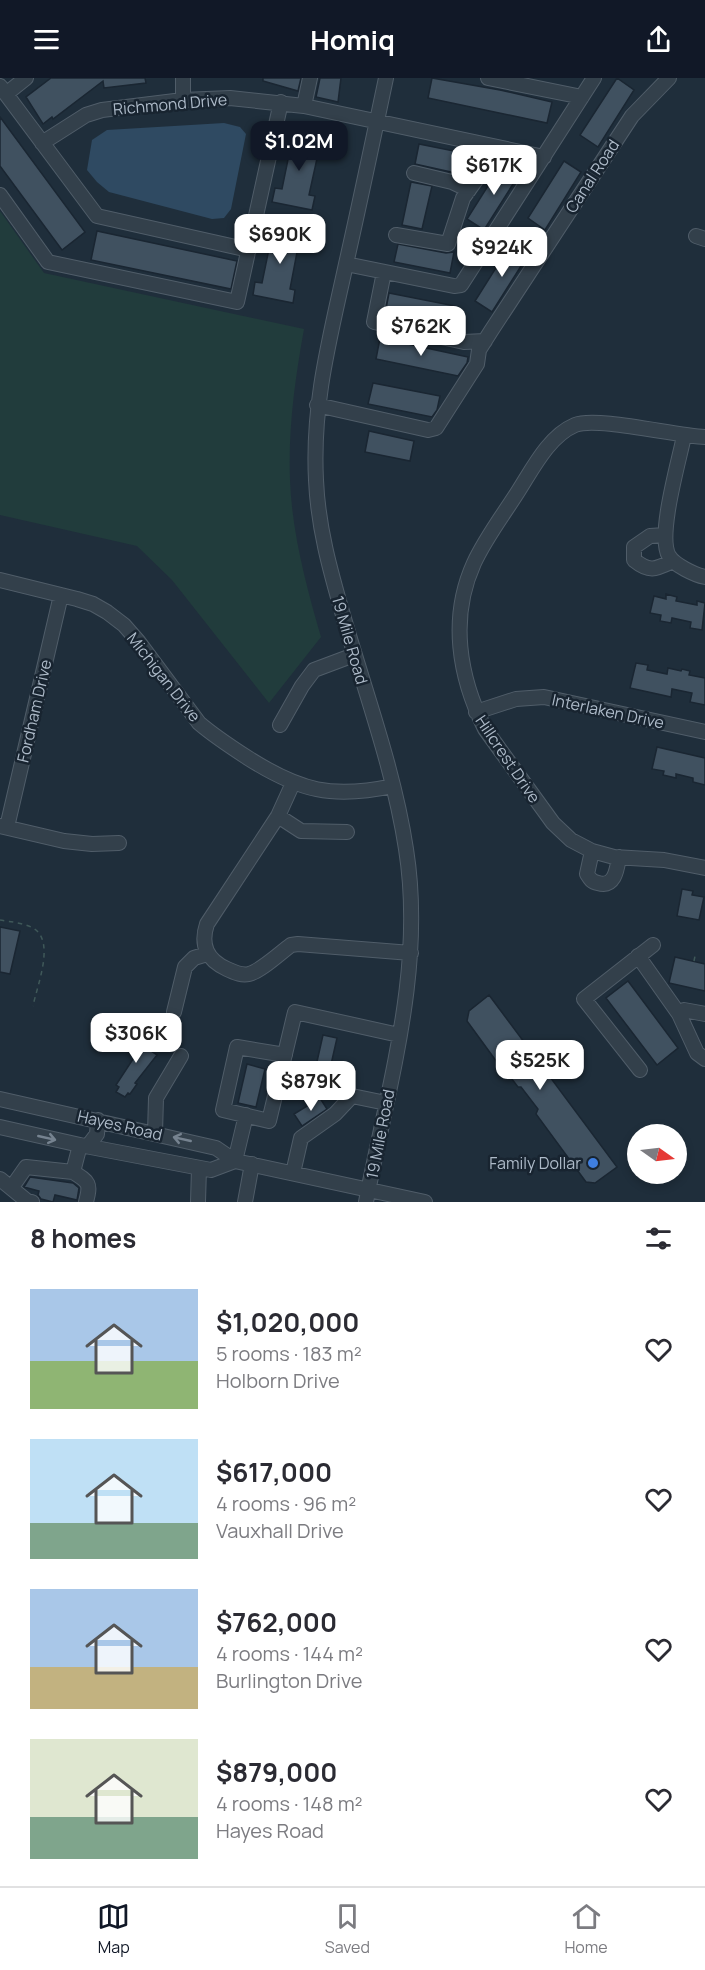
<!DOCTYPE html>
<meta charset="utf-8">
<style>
body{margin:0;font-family:Manrope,sans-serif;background:#f2f2f3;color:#2b2b33;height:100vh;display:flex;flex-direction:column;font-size:22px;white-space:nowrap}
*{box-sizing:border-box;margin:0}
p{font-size:20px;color:#7c7c81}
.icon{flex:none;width:33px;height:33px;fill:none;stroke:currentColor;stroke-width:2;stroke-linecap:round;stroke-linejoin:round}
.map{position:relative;height:1124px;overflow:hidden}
.drawer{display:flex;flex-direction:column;background:#fff;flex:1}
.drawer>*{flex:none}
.needle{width:39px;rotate:104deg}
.buttons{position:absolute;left:627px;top:1046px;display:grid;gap:12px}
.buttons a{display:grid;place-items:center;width:60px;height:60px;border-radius:50%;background:#fff;box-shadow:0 3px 9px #0003;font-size:30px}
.price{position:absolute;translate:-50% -51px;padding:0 14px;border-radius:12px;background:#fff;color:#222;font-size:20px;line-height:39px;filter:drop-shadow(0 2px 3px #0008)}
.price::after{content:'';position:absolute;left:50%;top:36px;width:18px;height:14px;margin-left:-9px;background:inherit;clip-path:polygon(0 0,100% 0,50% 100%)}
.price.selected{background:#111827;color:#fff}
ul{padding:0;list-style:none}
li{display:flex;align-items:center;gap:18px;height:150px;padding:0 30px}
li span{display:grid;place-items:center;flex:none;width:168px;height:120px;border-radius:0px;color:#555}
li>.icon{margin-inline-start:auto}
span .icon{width:72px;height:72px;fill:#fffc;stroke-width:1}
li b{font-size:26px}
h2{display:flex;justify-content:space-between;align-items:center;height:72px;padding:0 30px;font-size:26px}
header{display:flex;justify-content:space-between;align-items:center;height:78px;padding:0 30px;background:#111827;color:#fff;font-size:27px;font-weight:700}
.menu{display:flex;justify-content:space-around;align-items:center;height:84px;border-top:2px solid #e1e1e2;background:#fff;font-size:16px;color:#7c7c81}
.menu a{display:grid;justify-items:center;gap:3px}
.menu .selected{color:#111827}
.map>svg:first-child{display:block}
.green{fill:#213c3c}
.water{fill:#2f4a62}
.building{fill:#405160;stroke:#1a2632;stroke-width:1.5}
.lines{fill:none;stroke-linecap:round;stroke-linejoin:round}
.minor-casing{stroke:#505d69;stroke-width:16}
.path{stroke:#3f5859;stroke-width:1.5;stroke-dasharray:4.5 4.5;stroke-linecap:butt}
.minor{stroke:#33404b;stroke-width:14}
.oneway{stroke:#768390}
.shop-dot{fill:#3f7fe0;stroke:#182430;stroke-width:2}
.labels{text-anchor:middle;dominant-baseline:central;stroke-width:5;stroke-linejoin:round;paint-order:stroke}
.street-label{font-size:16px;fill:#adbac8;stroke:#182430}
.poi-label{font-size:16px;fill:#adbac8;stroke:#182430;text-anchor:end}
</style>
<header><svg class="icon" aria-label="menu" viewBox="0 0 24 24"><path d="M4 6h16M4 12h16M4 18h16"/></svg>Homiq<svg class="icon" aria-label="share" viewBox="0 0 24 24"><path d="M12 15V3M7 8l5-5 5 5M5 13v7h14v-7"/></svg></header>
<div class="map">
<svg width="705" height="1124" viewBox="0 0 705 1124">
<rect width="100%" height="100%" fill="#1f2e3b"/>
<path class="green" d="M0,133L44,195L304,251C295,301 288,351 290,402C292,455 306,507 321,559L269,625L172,502L137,468L0,437Z"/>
<path class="water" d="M224,45L240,49L246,56L231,131L224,140L212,141L109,114L97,104L87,92L92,62L107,52Z"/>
<path class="building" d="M51,0H145L146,5L104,10L103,3L53,41L52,39L43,46L26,19Z
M263,0H301L298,13L263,3Z
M320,0H341L338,24L316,19Z
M432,0L500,12L552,24L547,45L428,20Z
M617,0L634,12L598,69L580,57Z
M0,39L85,154L62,172L0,88Z
M287,55L326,64L323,77L318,76L309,117L315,118L312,132L272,124L275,110L282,111L291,67L284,66Z
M419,66L464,75L460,96L415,86Z
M564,83L581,94L545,152L528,140Z
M503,84L520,95L484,152L467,141Z
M411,104L432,108L422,151L402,147Z
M267,149L307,157L304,171L298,169L290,211L295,212L293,225L253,217L255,204L262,205L271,161L265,160Z
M97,153L237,183L231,211L91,182Z
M398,166L446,175L454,174L450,195L394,184Z
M511,166L528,177L492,234L475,223Z
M389,215L455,228L451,249L385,236Z
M380,260L468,279L467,285L458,298L376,281Z
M373,305L440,318L437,332L432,339L368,326Z
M369,353L414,363L410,383L365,374Z
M666,516L677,519L676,523L697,527V523L705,525L702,552L690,550L691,544L672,540L671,545L660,543L661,537L650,535L654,518L666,521Z
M636,585L648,587L647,592L667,596L668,590L681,593L682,591L690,593L689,597L705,600V627L690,624L692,615L672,611L671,619L630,610Z
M657,669L705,680V707L693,704V700L676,696V700L663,697L664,693L652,691Z
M682,811L693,813L692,817L704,819L699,842L677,838Z
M0,849L20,853L10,896L0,894Z
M675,879L705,886V913L669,905Z
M628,903L678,970L657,987L606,920Z
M489,917L617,1089L595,1105L586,1104L536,1036L538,1031L521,1009H518L505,992L502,991L467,943L469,933Z
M137,953L153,964L148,971L157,977L135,1005L137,1006L130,1016L128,1015L125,1019L116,1014L119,1009L116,1007L137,975L126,968Z
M323,957L337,960L330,991L316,988Z
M247,986L265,991L256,1029L238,1025Z
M320,1020L327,1031L302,1048L294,1036Z
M30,1099L73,1105L79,1110L77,1122L55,1117L53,1124L41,1121L38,1117L39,1113L24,1109Z"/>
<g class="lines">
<g class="minor-casing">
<path id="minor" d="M183,0V22
M488,0L582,19
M0,8L97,138L249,172
M6,16L26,0
M304,28L310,0
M42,65L86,37L102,32L183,22L230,20L304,28L544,79
M414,95L452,104L469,112
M0,117L48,184L237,224L281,24
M396,157L448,166L463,120L499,70
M696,158L705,161
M346,186L454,208L461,207L594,0
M384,194L374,244L464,264L485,263
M317,327L428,352L436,350L477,286L479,272L491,253L632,38L669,0
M684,358C679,383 657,458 669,478C674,487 695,497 705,499
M705,359C676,358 596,338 575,347C549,358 533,390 519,412C504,436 486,459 474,485C449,540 459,599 485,651L553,745L571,762L592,773L614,779L664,782L705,790
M665,457L650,458L634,469V482C650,495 656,491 673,483
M0,502L77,521L93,526L107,534L124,547L138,563L199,645C214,658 231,669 248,680C300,713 332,721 393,708
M476,634L516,621L544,619L705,654
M280,647L302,608L314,592L354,577
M293,705L278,738L207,846C200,867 207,882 227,891C234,894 241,898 249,896C261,893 280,875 291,867L298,866L411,875
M278,738L301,753L347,754
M0,748L64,763L92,766L119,765
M7,749L61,517
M592,773L587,796C590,801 592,804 598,805C615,810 617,791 619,779
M638,878L679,936L697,975L705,981
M174,934L185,889L194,880L207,876
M679,936L684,932L705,936
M285,977L237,969L223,1032L269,1043L295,934L399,957
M640,992L584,921L653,867
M0,1021L216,1070L235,1083L425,1124
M0,1049L80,1067L211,1092L235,1083
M155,1055L156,1020L181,978
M80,1067L73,1094C89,1104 91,1105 86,1124
M88,1068L97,1056L98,1042
M235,1083L246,1037
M293,1095L301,1060L335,1036L352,1018L386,1025
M0,1101L27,1123L32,1124
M12,1109L26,1089L73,1094
M198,1124L199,1090
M245,1124L252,1086
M366,1124C388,1008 425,890 406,771C394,692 365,614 343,537C330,492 318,449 316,402C312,325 330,260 346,186C360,124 373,62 386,0"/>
</g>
<path class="path" d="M0,842C11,844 27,845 36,852C54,867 37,908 33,928
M694,883L695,878"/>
<use href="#minor" class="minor"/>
</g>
<defs><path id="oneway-shaft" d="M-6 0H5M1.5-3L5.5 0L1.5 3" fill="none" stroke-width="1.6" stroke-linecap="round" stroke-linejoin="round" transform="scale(1.5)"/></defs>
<g class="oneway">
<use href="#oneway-shaft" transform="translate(47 1060) rotate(13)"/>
<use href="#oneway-shaft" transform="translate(182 1061) rotate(-167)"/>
</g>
<circle class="shop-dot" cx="593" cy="1085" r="6"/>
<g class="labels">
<g class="street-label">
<text transform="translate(170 26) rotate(-5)">Richmond Drive</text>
<text transform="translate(592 98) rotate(-57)">Canal Road</text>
<text transform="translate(350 562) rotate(74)">19 Mile Road</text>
<text transform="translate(164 599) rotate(52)">Michigan Drive</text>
<text transform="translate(34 633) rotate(-77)">Fordham Drive</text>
<text transform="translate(608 633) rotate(12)">Interlaken Drive</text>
<text transform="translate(508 681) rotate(56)">Hillcrest Drive</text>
<text transform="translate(120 1047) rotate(13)">Hayes Road</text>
<text transform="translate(380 1056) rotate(-79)">19 Mile Road</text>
</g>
<g class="poi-label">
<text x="581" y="1085">Family Dollar</text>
</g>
</g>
</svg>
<div class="buttons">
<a><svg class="needle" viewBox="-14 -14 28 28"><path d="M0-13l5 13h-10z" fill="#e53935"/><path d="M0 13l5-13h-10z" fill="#7c7c81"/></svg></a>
</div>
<b class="price selected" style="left:299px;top:94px">$1.02M</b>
<b class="price" style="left:494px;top:118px">$617K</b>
<b class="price" style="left:280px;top:187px">$690K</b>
<b class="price" style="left:502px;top:200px">$924K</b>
<b class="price" style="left:421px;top:279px">$762K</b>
<b class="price" style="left:136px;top:986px">$306K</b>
<b class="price" style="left:540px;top:1013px">$525K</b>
<b class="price" style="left:311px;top:1034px">$879K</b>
</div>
<section class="drawer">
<h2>8 homes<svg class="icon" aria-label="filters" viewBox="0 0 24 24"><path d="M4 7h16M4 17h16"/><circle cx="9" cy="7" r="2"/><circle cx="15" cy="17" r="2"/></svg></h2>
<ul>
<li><span style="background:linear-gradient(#a9c7e8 60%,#8fb573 0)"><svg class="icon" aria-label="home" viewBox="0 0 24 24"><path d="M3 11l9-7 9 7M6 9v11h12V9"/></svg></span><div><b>$1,020,000</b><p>5 rooms · 183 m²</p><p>Holborn Drive</p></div><svg class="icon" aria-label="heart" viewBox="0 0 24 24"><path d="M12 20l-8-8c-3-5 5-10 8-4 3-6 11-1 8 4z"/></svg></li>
<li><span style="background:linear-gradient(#bfe0f5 70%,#7fa58c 0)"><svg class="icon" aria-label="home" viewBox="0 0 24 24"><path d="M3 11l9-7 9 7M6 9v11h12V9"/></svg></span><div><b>$617,000</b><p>4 rooms · 96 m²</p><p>Vauxhall Drive</p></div><svg class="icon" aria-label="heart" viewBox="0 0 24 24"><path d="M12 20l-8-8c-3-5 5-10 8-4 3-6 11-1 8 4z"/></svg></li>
<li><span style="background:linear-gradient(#a9c7e8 65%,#c2b280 0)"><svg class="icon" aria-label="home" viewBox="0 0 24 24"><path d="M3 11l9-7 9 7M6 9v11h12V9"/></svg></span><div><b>$762,000</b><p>4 rooms · 144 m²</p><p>Burlington Drive</p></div><svg class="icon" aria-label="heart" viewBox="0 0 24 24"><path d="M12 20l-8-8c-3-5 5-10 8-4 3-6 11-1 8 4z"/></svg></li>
<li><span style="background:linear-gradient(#dfe7d0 65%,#7fa58c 0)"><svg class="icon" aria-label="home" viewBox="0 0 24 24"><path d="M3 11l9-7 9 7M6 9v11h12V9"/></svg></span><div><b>$879,000</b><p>4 rooms · 148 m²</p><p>Hayes Road</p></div><svg class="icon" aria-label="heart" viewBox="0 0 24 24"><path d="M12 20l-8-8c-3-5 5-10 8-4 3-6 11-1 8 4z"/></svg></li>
</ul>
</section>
<nav class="menu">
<a class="selected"><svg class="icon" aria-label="map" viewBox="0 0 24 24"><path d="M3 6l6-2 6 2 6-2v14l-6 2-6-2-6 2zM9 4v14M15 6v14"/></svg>Map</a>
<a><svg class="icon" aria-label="saved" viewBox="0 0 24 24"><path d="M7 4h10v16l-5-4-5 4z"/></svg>Saved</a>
<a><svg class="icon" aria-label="home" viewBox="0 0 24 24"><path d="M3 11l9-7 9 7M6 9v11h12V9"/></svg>Home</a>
</nav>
